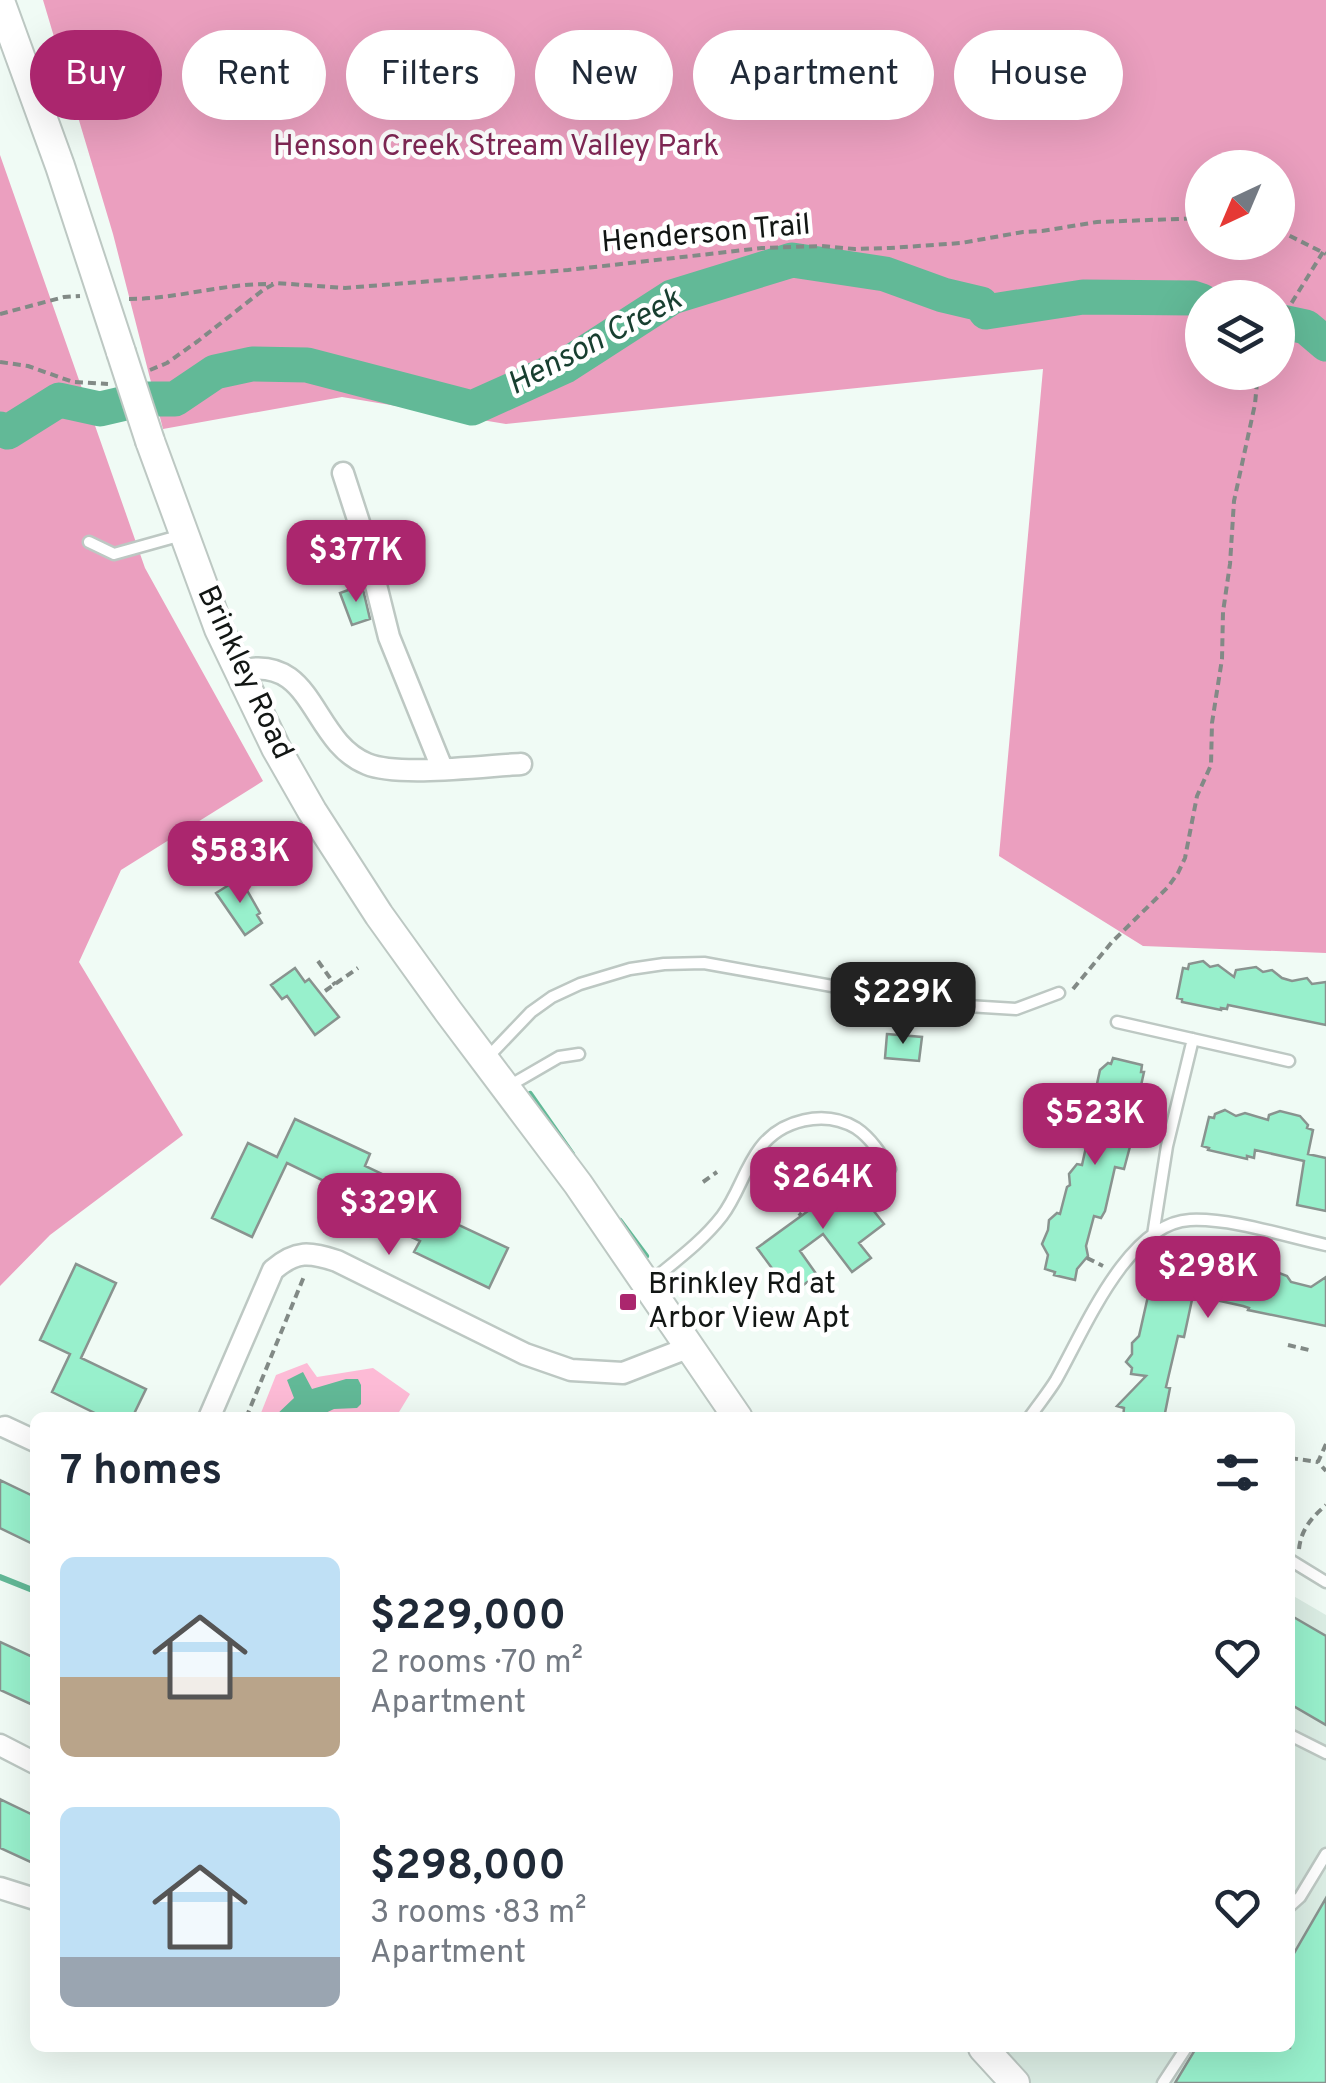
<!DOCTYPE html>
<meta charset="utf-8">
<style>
body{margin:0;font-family:Overpass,sans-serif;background:#f2f2f3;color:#1f2937;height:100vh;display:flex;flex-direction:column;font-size:38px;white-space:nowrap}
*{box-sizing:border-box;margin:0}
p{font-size:32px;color:#747a83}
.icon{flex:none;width:55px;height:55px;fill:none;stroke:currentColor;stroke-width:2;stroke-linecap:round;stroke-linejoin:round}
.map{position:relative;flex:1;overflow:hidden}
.sheet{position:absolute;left:30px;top:1412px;width:1265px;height:640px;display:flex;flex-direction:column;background:#fff;border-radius:15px;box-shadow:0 10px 40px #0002}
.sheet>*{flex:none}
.banner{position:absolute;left:30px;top:30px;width:1268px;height:90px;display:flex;gap:20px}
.needle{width:65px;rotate:224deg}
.controls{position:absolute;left:1185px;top:150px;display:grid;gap:20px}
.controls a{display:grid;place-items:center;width:110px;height:110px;border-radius:50%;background:#fff;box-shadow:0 10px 40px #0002;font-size:50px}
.price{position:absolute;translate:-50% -85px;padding:0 22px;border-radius:20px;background:#ab266e;color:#fff;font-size:32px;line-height:65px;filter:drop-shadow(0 2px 5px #0008)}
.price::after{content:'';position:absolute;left:50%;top:60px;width:30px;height:22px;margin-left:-15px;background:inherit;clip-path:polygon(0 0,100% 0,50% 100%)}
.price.on{background:#222;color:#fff}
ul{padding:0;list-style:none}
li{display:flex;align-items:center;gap:30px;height:250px;padding:0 30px}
li span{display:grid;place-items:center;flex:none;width:280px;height:200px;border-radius:15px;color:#555}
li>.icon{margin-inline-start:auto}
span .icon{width:120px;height:120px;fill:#fffc;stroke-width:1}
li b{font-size:42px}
h2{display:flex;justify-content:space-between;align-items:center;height:120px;padding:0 30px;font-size:42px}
.tag{padding:0 35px;border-radius:45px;background:#fff;box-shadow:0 10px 40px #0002;font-size:35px;line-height:90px}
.tag.on{background:#ab266e;color:#fff}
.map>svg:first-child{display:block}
.built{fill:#dbede4}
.green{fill:#fdbbd6}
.forest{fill:#eb9fbf;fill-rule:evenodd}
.water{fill:#62b997}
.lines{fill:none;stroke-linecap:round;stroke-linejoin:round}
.stream{stroke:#62b997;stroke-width:6}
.river{stroke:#62b997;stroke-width:35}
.building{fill:#98f0cc;stroke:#89938f;stroke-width:2.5}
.service-casing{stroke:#bdc8c3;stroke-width:15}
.minor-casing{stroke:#bdc8c3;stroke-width:25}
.secondary-casing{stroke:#bdc8c3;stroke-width:32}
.path{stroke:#828a86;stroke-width:4;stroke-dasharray:8 5;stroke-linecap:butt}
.service{stroke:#fff;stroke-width:10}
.minor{stroke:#fff;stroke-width:20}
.secondary{stroke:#fff;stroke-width:28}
.secondary-bridge-casing{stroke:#bdc8c3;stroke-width:32;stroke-linecap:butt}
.secondary-bridge{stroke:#fff;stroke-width:28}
.poi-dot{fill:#ab266e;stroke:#fff;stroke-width:4}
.labels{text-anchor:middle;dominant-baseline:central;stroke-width:9;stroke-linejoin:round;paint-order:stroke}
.park-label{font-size:30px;fill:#7f2754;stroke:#fff}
.street-label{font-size:30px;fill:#121614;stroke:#fff}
.poi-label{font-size:30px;fill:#121614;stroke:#fff;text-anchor:start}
.water-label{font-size:32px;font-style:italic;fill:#183f30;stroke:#fff}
</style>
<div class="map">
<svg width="1326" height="2083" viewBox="0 0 1326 2083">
<rect width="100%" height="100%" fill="#f0fbf5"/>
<path class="built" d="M1290,1594L1326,1615V2083H1015L983,2048H1290Z"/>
<path class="green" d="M307,1363L317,1377L373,1368L410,1394L396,1417L259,1418L276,1375Z"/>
<path class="forest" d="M43,0H1326V953L1143,946L999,856L1043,369L506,424L342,397L163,429L113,234ZM1202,168H1278V242H1202ZM1202,298H1278V372H1202Z
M0,155L145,568L263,781L121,870L79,962L183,1135L50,1235L0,1286Z"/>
<path class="water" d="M303,1372L312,1389L346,1379H358L361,1385V1404L357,1408L334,1409L317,1417H274L294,1398L287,1380Z"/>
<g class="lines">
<path class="stream" d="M530,1094L572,1154
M620,1221L646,1256
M0,1577L35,1591"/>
<path class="river" d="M1278,321L1306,327L1326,344
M0,429L8,432L59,400L100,409L143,399H175L215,372L252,364L307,365L472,408L565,366L672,297L792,260L885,274L943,295L981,304L986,312L1083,297L1193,298L1202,301"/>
</g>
<path class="building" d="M362,585L370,619L352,625L340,593Z
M240,878L260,913L257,915L262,923L245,935L216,893Z
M1203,961L1210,967L1218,965L1234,977L1236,970L1256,967L1263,972L1272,970L1282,978L1292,981L1307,978L1312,984L1326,982V1025L1228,1005L1227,1009L1221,1008V1010L1182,1002V999L1177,998L1183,968L1188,969L1189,964Z
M295,968L305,982L309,979L339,1017L315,1035L287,996L282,999L271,985Z
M887,1034L922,1037L919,1061L885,1058Z
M1113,1058L1142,1065L1141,1072H1144L1134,1117V1124H1136L1124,1169L1115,1167L1105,1211L1101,1218L1094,1216L1086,1246L1088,1256L1077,1269L1075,1280L1054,1275L1055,1272L1045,1269L1048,1255L1042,1244L1048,1230L1049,1220L1057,1213L1060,1214L1067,1187L1070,1185L1069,1174L1077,1164L1082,1165L1088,1138L1092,1135L1090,1126L1105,1105L1098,1103L1095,1093L1100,1070L1108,1063L1111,1064Z
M1225,1110L1236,1116L1245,1113L1268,1120L1269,1115L1280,1111L1300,1116L1308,1125L1307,1128L1313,1130L1308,1154L1326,1158V1211L1297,1205L1304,1161L1255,1150L1254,1158L1247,1156V1159L1208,1150L1209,1148L1202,1146L1209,1117L1214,1118L1215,1114Z
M295,1119L370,1154L365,1166L439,1201L433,1213L508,1248L489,1288L414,1252L420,1241L345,1206L351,1194L287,1163L252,1237L212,1218L248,1143L277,1157Z
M844,1173L884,1224L859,1243L871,1258L852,1272L823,1234L800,1251L817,1275L791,1294L757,1248L808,1211L801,1202L827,1182L829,1184Z
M1225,1250L1243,1268L1262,1272L1274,1271L1287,1276L1291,1282L1311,1287L1326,1277V1326L1248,1310L1249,1308L1243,1306L1193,1295L1184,1337L1178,1336L1166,1387L1170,1388L1164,1418H1123L1124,1408L1117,1406L1146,1376L1131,1374L1132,1368L1126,1362L1132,1354V1343L1139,1336L1148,1296L1158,1284L1163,1286L1164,1280L1194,1286L1199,1263L1204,1264L1205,1259L1212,1261V1257L1223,1260Z
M76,1264L116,1283L81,1358L146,1389L132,1418H105L52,1392L70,1354L40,1340Z
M0,1480L35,1497V1545L0,1528Z
M1290,1615L1326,1636V1725L1290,1704Z
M0,1642L35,1658V1706L0,1690Z
M0,1799L35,1816V1864L0,1848Z
M1326,1898V2083H1175L1196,2048H1290V1960Z"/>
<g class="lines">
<g class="service-casing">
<path id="service" d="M40,107L118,81
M89,542L114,554L182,535
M1117,1022L1289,1061
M487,1058L531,1012L552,997L580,984L630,969L664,964L704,963L843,988L883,998L919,1003L1016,1009L1059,993
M509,1086L559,1057L579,1054
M1153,1235L1167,1146L1193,1039
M649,1283C674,1262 702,1242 722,1216C738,1195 744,1169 760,1148C781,1120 824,1109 856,1128C871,1138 881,1154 890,1169
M1029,1418C1038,1405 1048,1393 1056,1380C1083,1333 1127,1223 1190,1220C1231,1218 1285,1236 1326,1245
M1290,1560L1326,1582
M1290,1735L1326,1753
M1290,1906L1300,1897L1326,1854
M1163,2083L1186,2048"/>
</g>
<g class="minor-casing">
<path id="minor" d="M343,473L365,541L389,637L442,768
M239,671C315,652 310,741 367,764C398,777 484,766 521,764
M209,1418L273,1270C296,1250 310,1252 337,1261L525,1354L571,1370L623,1373L690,1347
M5,1427L35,1441
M0,1745L35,1763
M0,1888L35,1899"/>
</g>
<g class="secondary-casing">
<path id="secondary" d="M0,1L60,166L121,352
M150,441L219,629L276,748L312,811L379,915L448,1011L578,1184L738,1418
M983,2048L1015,2083"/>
</g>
<path class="path" d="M1278,230L1326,254
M129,299C178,299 224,283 273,284
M0,314L64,297L80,296
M1278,325L1323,252
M0,362L28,366L73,382L108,384
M150,370L167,363L198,341L263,290L276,283L345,288L568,270L762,248L821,246L855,249L890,248L961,243L1023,232L1042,231L1097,222L1202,218
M318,961L335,985
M1073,989L1112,942L1168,887L1178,873L1185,858L1197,796L1211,765L1212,723L1222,659L1223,612L1230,564L1234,501L1255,404L1258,372
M325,991L358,968
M758,1181L801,1215
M703,1182L717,1172
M1087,1258L1103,1266
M1288,1345L1313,1351
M246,1418L305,1274
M1326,1444L1318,1462L1326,1471
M1290,1458L1318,1462
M1299,1549C1301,1530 1311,1518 1326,1505"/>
<use href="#service" class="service"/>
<use href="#minor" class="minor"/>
<use href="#secondary" class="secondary"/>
<g class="secondary-bridge-casing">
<path id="secondary-bridge" d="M121,352L150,441"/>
</g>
<use href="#secondary-bridge" class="secondary-bridge"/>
</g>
<rect class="poi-dot" x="618" y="1292" width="20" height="20" rx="5"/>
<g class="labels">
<g class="park-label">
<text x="496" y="147">Henson Creek Stream Valley Park</text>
</g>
<g class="street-label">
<text transform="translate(706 235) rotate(-5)">Henderson Trail</text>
<text transform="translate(244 673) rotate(65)">Brinkley Road</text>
</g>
<g class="poi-label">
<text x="648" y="1285">Brinkley Rd at<tspan x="648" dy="34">Arbor View Apt</tspan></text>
</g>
<g class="water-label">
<text transform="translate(595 343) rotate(-28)">Henson Creek</text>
</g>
</g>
</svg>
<div class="controls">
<a><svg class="needle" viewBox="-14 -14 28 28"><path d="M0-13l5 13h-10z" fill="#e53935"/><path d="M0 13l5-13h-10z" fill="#747a83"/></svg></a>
<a><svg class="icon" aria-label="layers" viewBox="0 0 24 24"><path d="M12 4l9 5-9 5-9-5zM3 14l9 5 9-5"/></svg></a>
</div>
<b class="price" style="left:356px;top:605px">$377K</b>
<b class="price" style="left:240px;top:906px">$583K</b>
<b class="price on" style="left:903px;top:1047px">$229K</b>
<b class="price" style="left:1095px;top:1168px">$523K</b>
<b class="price" style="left:823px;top:1232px">$264K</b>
<b class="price" style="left:389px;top:1258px">$329K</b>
<b class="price" style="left:1208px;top:1321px">$298K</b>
<div class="banner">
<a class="tag on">Buy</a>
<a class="tag">Rent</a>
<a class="tag">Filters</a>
<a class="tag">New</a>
<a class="tag">Apartment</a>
<a class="tag">House</a>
</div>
<section class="sheet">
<h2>7 homes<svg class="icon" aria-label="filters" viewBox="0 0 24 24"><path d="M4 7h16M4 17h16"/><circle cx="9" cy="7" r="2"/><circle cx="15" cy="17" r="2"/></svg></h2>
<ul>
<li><span style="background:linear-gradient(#bfe0f5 60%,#b9a48a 0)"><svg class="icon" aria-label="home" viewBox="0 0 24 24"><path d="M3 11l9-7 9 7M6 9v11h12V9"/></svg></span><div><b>$229,000</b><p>2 rooms · 70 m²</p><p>Apartment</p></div><svg class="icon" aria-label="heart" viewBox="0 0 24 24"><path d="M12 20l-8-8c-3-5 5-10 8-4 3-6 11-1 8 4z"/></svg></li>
<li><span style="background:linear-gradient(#bfe0f5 75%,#9aa5b1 0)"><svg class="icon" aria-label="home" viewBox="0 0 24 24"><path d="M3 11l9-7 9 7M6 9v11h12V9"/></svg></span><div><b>$298,000</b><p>3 rooms · 83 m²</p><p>Apartment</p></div><svg class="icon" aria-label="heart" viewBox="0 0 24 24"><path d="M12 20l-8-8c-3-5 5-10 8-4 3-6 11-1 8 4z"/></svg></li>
</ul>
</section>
</div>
